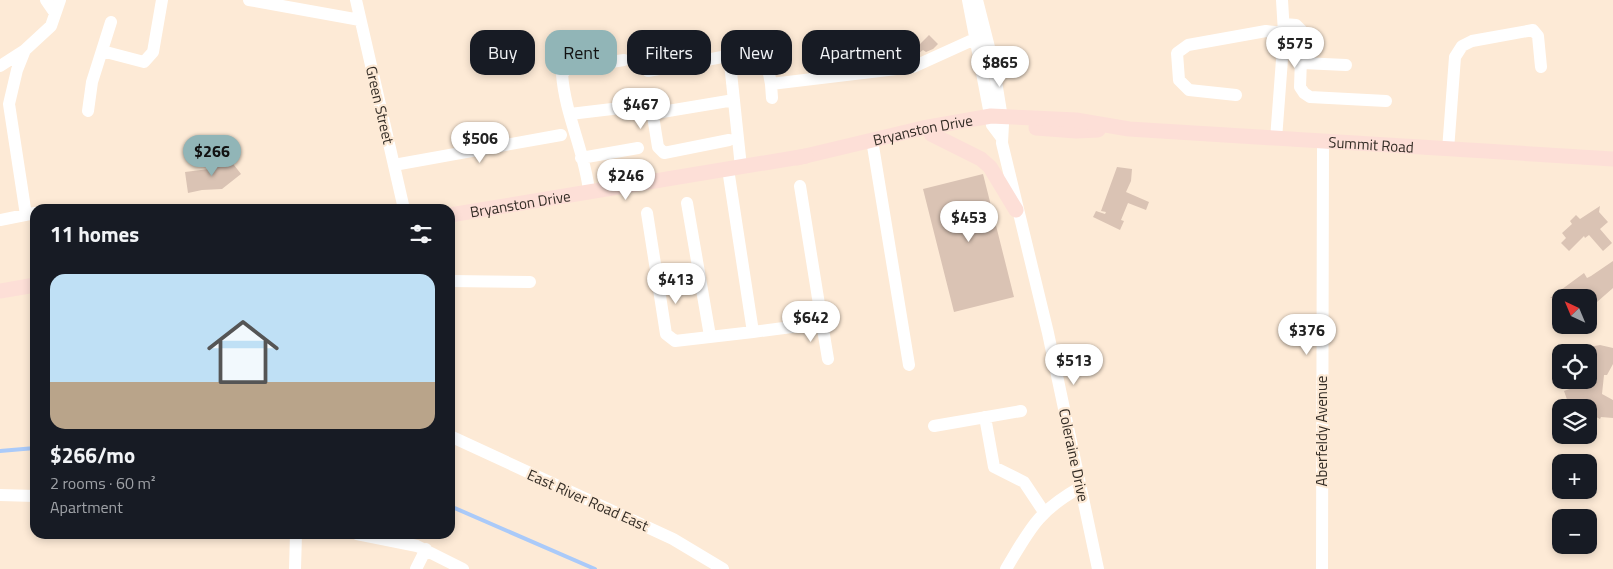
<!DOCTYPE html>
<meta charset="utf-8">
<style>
body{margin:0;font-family:"Titillium Web",sans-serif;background:#20242c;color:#f1f3f6;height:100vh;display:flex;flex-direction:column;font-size:19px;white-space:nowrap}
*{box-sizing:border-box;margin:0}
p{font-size:16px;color:#9ea1a6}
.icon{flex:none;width:28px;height:28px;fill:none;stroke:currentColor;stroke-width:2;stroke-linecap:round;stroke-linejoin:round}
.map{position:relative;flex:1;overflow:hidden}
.sheet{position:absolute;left:30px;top:204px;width:425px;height:335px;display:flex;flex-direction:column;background:#171b24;border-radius:15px;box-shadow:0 2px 8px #0003}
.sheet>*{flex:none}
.banner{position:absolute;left:470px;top:30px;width:475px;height:45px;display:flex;gap:10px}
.needle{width:32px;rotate:316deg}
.controls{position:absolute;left:1552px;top:289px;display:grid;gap:10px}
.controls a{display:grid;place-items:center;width:45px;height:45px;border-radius:10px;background:#171b24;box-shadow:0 2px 8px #0003;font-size:25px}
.price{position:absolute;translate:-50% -42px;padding:0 11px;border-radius:18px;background:#fff;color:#222;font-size:16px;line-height:32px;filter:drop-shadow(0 1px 2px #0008)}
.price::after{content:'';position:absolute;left:50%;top:30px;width:15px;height:11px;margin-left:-8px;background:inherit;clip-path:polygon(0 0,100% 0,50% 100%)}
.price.current{background:#91b5b7;color:#111}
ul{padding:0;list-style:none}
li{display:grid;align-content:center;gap:10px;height:265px;padding:0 20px}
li+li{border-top:1px solid #363941}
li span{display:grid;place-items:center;height:155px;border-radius:15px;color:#555}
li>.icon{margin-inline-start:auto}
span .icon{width:90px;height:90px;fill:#fffc;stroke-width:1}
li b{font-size:21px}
h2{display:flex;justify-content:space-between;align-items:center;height:60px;padding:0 20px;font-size:21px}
.pill{padding:0 18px;border-radius:15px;background:#171b24;box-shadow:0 2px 8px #0003;font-size:18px;line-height:45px}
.pill.current{background:#91b5b7;color:#111}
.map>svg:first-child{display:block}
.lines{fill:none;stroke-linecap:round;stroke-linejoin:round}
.stream{stroke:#aacaf9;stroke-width:4}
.building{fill:#dac3b4}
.minor{stroke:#fff;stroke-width:12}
.major{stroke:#fddfd7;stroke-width:15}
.labels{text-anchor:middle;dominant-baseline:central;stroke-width:4.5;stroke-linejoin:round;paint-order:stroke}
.street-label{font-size:15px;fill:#332c25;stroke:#fdead6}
</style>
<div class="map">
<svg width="1613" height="569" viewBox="0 0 1613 569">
<rect width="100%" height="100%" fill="#fdead6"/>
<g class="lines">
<path class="stream" d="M0,451L35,448
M450,506L595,569"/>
</g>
<path class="building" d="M929,35L938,44L933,49L926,52L923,50L911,59L900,60L898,58L916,42L919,45Z
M227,156L241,174L222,189L202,190L188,193L185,172L209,169Z
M1117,167L1132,169L1131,181L1126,192L1149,202L1146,210L1128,203L1121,220L1124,221L1120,230L1093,217L1096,211L1105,214L1106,212L1101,211Z
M983,174L1014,297L954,312L923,189Z
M1600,206L1599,212L1608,222L1600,229L1612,243L1603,251L1589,235L1585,238L1584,236L1569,251L1561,243L1566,238L1562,233L1572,224L1570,221L1576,215L1580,219Z
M1613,261V288L1589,309V298H1550L1584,273L1587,278L1591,276Z
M1600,345L1613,348V364L1607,375H1604L1602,394L1613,400V418L1601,417L1600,419L1589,413V408H1570L1564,391L1572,388L1575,380H1589V347Z"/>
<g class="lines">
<path class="minor" d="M46,0L55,13
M249,0L360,20
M356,0L404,209
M968,0L992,125L1001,137
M977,0L993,63L1003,124L1002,143L1048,333L1098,569
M1284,24L1296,25L1302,31L1300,87L1304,93L1310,97L1386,101
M764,48L771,84L913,67L977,38
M102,51L144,62L153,52L162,0
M1302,63L1346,65
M0,66L25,50
M648,71L722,57L727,58L730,63L741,167
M771,84L772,98
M1236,95L1189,90L1179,80L1177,53L1188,45L1266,31L1284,33
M88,111L92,82L111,22
M570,114L629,107
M1276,139L1284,33L1282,0
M729,140L664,153L658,147L653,116L656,113L734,100
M873,146L909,365
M1448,150L1455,57L1462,46L1472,41L1533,30L1538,36L1541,67
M581,158L638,148
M394,165L561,135
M728,169L753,332L822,323L800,186
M589,191C585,152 565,115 562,74L567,69L624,60
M687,203L710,336
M647,213L666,334L675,341L753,332
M26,215L9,104L17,70L25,50L51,26L60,0
M0,220L35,213
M450,281L530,282
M822,323L828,359
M985,417L994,467L1024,482L1044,512
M934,426L1021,411
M450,436L673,539L723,569
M0,495L35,496
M357,534L417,546L463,569
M295,569L296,534
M416,569L426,549
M1006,569C1030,529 1037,512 1079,488
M1322,569L1323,142"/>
<g class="major">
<path d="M1036,128L1076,131L1098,130"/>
<path d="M931,134L981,159L990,167L1016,210"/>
<path id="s1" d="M797,158L923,128L991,116L1076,120L1129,129L1613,159"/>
<path id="s2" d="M450,215L806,156"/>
<path d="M0,291L35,285"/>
</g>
</g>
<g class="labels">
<g class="street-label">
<text transform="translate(380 105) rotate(77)">Green Street</text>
<text stroke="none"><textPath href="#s1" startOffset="129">Bryanston Drive</textPath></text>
<text stroke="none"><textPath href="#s1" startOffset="580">Summit Road</textPath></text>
<text stroke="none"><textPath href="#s2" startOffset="71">Bryanston Drive</textPath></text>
<text transform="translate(1321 431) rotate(-90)">Aberfeldy Avenue</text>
<text transform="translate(1074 455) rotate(78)">Coleraine Drive</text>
<text transform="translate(588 500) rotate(24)">East River Road East</text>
</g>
</g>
</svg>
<div class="controls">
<a><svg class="needle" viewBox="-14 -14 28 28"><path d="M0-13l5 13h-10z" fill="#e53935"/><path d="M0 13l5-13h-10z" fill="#9ea1a6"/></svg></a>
<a><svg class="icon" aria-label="locate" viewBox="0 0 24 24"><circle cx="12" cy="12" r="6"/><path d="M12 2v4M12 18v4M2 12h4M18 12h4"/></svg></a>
<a><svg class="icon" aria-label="layers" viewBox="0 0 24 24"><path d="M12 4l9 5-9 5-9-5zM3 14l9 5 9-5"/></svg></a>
<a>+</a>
<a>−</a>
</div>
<b class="price" style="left:1295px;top:69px">$575</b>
<b class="price" style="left:1000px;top:88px">$865</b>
<b class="price" style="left:641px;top:130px">$467</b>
<b class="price" style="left:480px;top:164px">$506</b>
<b class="price current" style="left:212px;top:177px">$266</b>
<b class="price" style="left:626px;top:201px">$246</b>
<b class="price" style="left:969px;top:243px">$453</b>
<b class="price" style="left:676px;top:305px">$413</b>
<b class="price" style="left:811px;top:343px">$642</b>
<b class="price" style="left:1307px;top:356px">$376</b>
<b class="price" style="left:1074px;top:386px">$513</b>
<div class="banner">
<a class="pill">Buy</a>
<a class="pill current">Rent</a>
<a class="pill">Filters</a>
<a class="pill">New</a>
<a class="pill">Apartment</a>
</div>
<section class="sheet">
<h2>11 homes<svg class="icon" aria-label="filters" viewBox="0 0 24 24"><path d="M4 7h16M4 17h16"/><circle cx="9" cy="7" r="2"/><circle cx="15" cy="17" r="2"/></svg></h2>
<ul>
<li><span style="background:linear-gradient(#bfe0f5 70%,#b9a48a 0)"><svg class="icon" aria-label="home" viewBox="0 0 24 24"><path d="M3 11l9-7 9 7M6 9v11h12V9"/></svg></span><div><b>$266/mo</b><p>2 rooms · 60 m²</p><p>Apartment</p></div></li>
</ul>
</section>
</div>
